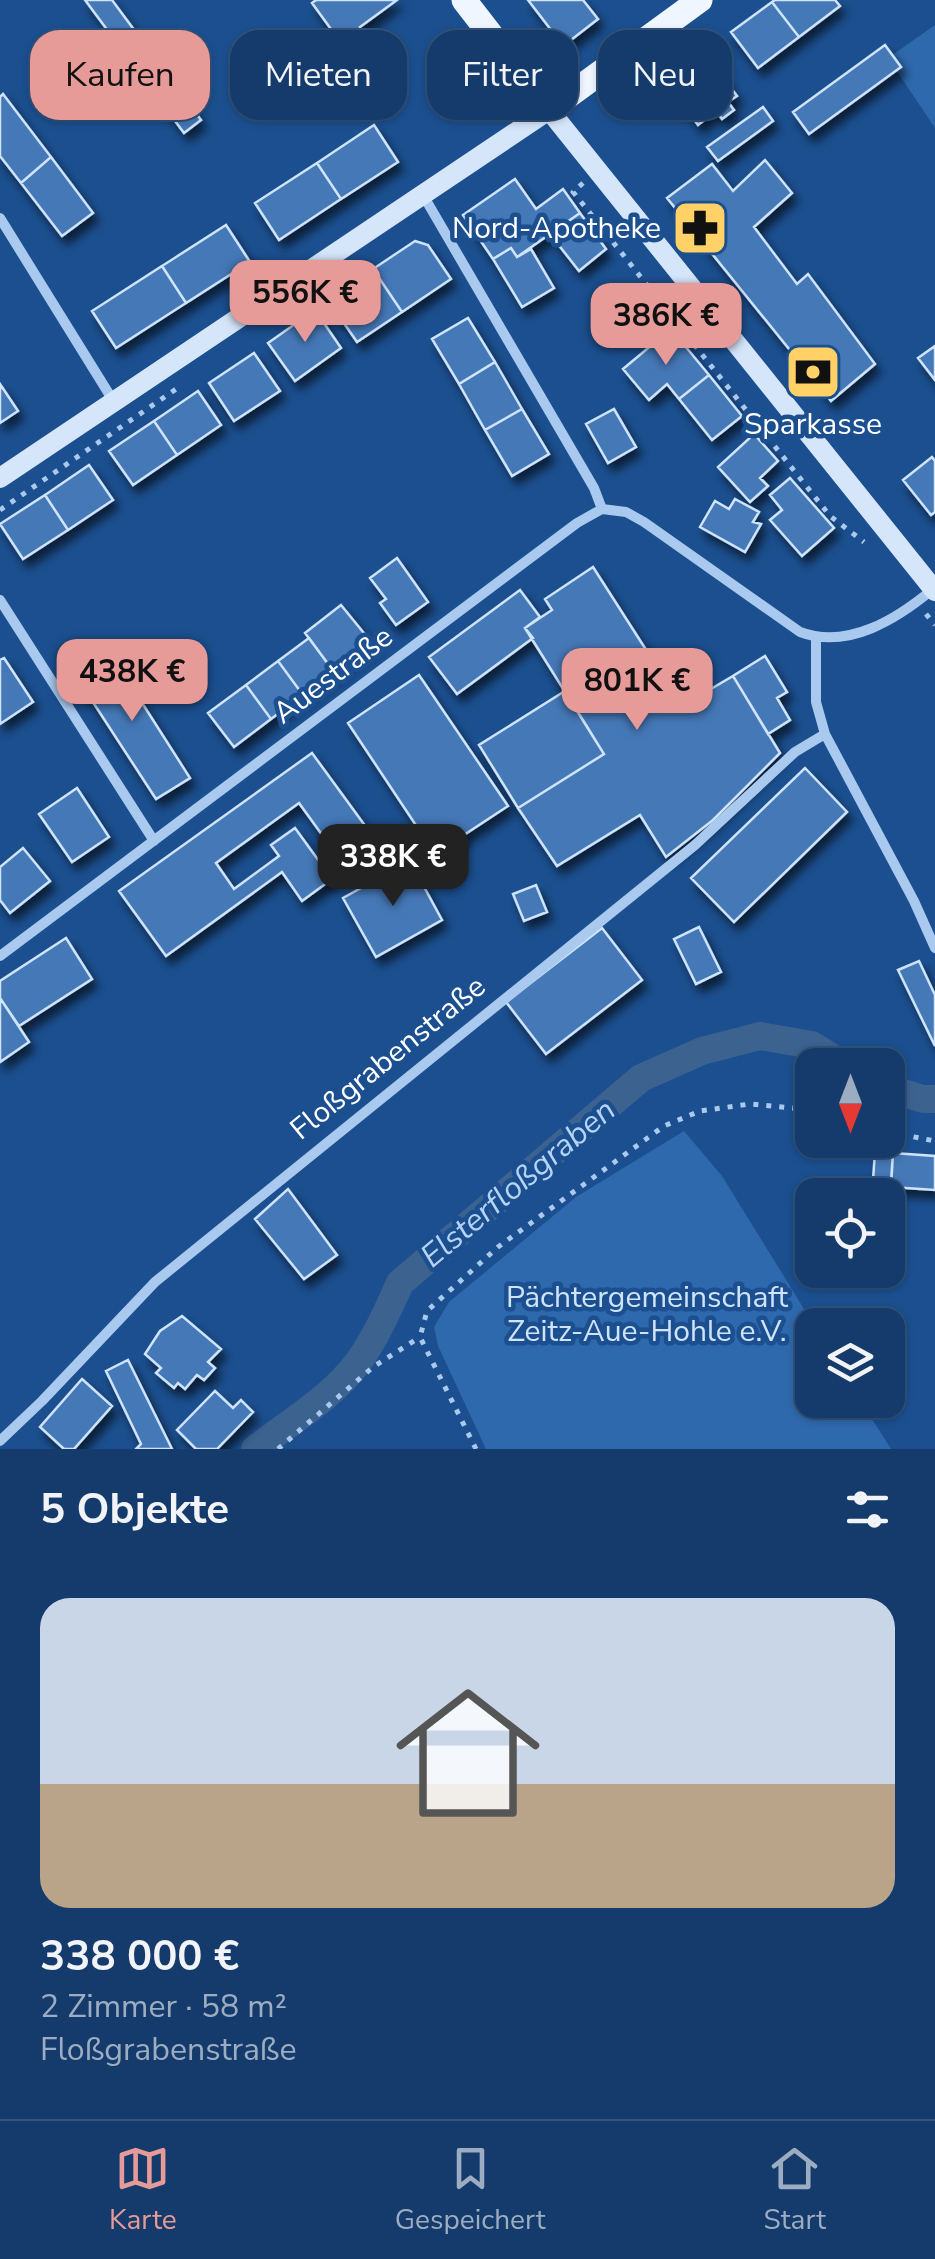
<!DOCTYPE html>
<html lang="de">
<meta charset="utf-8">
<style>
body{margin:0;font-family:"Nunito Sans",sans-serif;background:#1d4271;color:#f1f3f6;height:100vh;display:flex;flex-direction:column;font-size:38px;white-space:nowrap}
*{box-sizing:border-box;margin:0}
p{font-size:32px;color:#9dadc1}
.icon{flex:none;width:55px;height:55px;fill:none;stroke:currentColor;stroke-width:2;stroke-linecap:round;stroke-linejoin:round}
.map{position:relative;height:1449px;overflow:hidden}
.sheet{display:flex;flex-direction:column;background:#143b6b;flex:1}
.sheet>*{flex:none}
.banner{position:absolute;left:30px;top:30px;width:875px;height:90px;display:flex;gap:20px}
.needle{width:65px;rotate:180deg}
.buttons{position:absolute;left:795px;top:1048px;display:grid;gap:20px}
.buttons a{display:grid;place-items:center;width:110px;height:110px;border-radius:20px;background:#143b6b;box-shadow:0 2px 8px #0004,0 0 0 2px #33557e;font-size:50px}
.price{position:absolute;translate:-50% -85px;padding:0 22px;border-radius:20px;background:#e69b98;color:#111;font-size:32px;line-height:65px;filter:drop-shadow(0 2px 5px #0008)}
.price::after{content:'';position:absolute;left:50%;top:60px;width:30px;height:22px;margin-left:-15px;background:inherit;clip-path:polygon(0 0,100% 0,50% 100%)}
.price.current{background:#222;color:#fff}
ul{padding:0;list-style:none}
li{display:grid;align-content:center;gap:20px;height:530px;padding:0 40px}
li span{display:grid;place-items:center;height:310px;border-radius:30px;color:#555}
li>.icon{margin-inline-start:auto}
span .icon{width:180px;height:180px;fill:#fffc;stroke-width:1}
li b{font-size:42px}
h2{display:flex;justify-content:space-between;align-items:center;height:120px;padding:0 40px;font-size:42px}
.tag{padding:0 35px;border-radius:30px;background:#143b6b;box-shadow:0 2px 8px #0004,0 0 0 2px #33557e;font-size:35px;line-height:90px}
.tag.current{background:#e69b98;color:#111}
.tab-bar{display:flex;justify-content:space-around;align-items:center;height:140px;border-top:2px solid #33557e;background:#143b6b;font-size:28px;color:#9dadc1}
.tab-bar a{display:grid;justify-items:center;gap:5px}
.tab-bar .current{color:#e69b98}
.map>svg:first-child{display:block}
.green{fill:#2e69ad}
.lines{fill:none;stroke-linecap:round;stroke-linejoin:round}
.canal{stroke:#3c6290;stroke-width:28}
.building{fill:#4478b7;stroke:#cfe3fa;stroke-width:2.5;filter:url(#shadow)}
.path{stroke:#a9c9ee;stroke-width:5;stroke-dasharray:5 8;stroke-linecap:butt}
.street{stroke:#a9c9ee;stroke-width:10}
.secondary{stroke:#d6e6fa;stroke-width:20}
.primary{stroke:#f0f6ff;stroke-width:25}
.labels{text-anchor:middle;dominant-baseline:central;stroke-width:9;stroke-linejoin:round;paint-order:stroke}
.poi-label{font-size:30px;fill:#fff;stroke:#1b4f8f;text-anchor:end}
.street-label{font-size:30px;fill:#fff;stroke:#1b4f8f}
.park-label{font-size:30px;fill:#cfe3fa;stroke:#1b4f8f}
.water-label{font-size:32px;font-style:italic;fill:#b5d3f5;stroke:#1b4f8f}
</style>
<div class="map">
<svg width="935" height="1449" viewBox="0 0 935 1449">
<defs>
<filter id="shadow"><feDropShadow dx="5" dy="8" stdDeviation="5" flood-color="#0009"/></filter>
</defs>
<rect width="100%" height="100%" fill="#1b4f8f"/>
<path class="green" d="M935,25V128L888,58Z
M684,1131L722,1176L814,1325L812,1400H860L891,1449H486L438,1346L434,1327L449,1302L576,1197Z"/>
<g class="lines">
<path class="canal" d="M888,1088L923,1099H935
M255,1449C290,1422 333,1397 359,1361C376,1337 388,1310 400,1283L641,1078L702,1051L760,1036L812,1045L844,1065"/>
</g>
<path class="building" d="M85,0H112L201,120L184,133Z
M316,0H397L360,27L380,54L360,69L312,3Z
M528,0H583L598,19L571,40L558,39Z
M775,0H835L840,6L799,37L772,2Z
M772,2L799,37L758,68L731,32Z
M885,45L901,67L809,134L793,112Z
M716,68L737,96L728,102L734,110L722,119L716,111L698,125L677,96Z
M3,94L51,157L21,183L0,156V97Z
M763,107L773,121L718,161L707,147Z
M374,125L398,162L341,199L317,163Z
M51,157L93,213L62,236L21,183Z
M765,160L792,193L754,227L797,284L808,274L875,364L831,401L667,198L712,164L733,191Z
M317,163L341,199L279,240L255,203Z
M515,179L536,209L563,189L580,213L517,257L511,248L493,259L463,215Z
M580,213L606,249L579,271L550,234Z
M226,225L250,262L186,303L162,266Z
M415,241L428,245L451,279L402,312L373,269Z
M511,248L517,257L531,249L554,288L522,307L493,259Z
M162,266L186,303L116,348L92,311Z
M373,269L402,312L357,342L328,300Z
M315,310L341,348L295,381L268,343Z
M468,318L495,362L459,384L432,339Z
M671,329L709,375L679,399L667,384L649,400L623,369Z
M935,346V380L918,358Z
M254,353L280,391L234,421L209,383Z
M495,362L522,409L485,430L459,384Z
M709,375L742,416L712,440L679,399Z
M0,384L18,411L0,423Z
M198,391L221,425L177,455L154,421Z
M522,409L549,454L512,476L485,430Z
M614,409L636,447L608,463L586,424Z
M154,421L177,455L133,485L109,451Z
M754,434L778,461L760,478L768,486L750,502L718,467Z
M932,457L935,461V512L931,515L903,480Z
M89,465L113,500L68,530L45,495Z
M790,478L834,528L802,556L770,520L782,510L770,495Z
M45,495L68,530L23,559L0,524Z
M735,499L759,512L753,522L761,524L745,552L700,527L715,501L729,509Z
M397,558L428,602L396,625L380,603L386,599L370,578Z
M593,567L682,706L733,676L780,753L713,820L666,857L640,815L557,866L518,808L604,754L525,628L552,610L545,599Z
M520,590L540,617L525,628L533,638L457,694L429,657Z
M341,605L372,643L334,672L305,633Z
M309,638L334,672L303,695L278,661Z
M107,648L190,778L156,799L74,673Z
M765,656L787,692L777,698L790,720L768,734L733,676Z
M4,658L33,702L0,724V660Z
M278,661L303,695L271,719L246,685Z
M419,675L508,806L435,854L348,723Z
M246,685L271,719L234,747L208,713Z
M565,691L604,754L518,808L479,745Z
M312,753L374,838L341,861L299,803L216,863L234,889L279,856L271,845L295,828L332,879L302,901L282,872L166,956L119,891Z
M805,768L847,812L734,922L691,878Z
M77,788L109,837L72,862L39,814Z
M23,848L50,881L10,913L0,900V867Z
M410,861L442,920L376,957L343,898Z
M536,885L547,912L524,921L513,894Z
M699,927L721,972L696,984L674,939Z
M602,928L642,980L546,1054L506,1002Z
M66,938L92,979L19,1026L0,998V981Z
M919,961L935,995V1046L898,970Z
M0,998L29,1042L0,1062Z
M875,1152L893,1153L891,1181L873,1180Z
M893,1153L935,1156V1190L891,1187Z
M288,1189L337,1255L304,1279L255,1219Z
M182,1316L221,1349L208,1362L215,1368L204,1380L197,1375L185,1389L178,1383L174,1388L156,1373L161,1368L145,1354L160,1331Z
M128,1360L172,1449H136L141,1444L106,1371Z
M82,1379L112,1406L74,1449H64L40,1427Z
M215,1391L233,1408L241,1400L253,1412L217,1449H196L177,1430Z"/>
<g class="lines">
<path class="path" d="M540,55L562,62L573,59
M583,183L573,192L586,208L830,516L864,542
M0,510L182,385
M926,614L935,625
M888,1132L935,1141
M278,1449L373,1367L420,1337
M476,1449L420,1337L427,1311L498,1247L664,1126L700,1111L750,1104L812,1110"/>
<path class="street" d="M423,195L594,488L602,509L626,512L644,522L800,632C848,650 897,619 933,589
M0,218L114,402
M0,600L154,841
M816,638V702L825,734L914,901L935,948
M0,956L577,523L602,509
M0,1441L42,1401L155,1282L695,845L795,752L825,734"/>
<path class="secondary" d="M0,478L549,110L935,591"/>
<path class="primary" d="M464,0L549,110L700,0"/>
</g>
<defs>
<g id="pharmacy-square" transform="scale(2.875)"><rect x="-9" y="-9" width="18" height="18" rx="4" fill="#ffd166" stroke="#1b4f8f"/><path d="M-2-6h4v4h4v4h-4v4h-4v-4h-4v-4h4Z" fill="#111"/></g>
<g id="bank-square" transform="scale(2.875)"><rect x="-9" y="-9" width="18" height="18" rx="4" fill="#ffd166" stroke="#1b4f8f"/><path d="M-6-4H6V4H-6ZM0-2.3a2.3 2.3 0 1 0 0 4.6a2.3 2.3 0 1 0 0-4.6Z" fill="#111"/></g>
</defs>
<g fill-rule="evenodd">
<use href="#pharmacy-square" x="700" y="228"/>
<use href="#bank-square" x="813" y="372"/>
</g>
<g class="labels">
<g class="poi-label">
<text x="661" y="228">Nord-Apotheke</text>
<text x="813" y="424" text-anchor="middle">Sparkasse</text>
</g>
<g class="street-label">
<text transform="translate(333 675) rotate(-37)">Auestraße</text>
<text transform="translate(388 1058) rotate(-39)">Floßgrabenstraße</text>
</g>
<g class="park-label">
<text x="647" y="1297">Pächtergemeinschaft<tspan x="647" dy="34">Zeitz-Aue-Hohle e.V.</tspan></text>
</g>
<g class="water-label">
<text transform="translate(518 1183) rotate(-40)">Elsterfloßgraben</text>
</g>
</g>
</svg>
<div class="buttons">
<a><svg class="needle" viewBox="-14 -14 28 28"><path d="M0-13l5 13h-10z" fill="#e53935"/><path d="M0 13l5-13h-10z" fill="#9dadc1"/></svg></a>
<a><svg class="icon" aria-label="locate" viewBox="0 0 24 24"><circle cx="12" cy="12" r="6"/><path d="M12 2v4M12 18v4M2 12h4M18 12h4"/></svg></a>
<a><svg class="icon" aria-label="layers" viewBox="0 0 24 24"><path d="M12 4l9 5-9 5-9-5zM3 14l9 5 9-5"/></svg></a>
</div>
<b class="price" style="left:305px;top:345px">556K €</b>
<b class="price" style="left:666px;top:368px">386K €</b>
<b class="price" style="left:132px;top:724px">438K €</b>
<b class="price" style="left:637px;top:733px">801K €</b>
<b class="price current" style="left:393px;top:909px">338K €</b>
<div class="banner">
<a class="tag current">Kaufen</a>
<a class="tag">Mieten</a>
<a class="tag">Filter</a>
<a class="tag">Neu</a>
</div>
</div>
<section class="sheet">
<h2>5 Objekte<svg class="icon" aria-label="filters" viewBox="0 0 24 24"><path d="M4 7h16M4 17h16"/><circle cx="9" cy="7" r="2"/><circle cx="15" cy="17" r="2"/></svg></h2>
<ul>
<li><span style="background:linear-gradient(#c9d6e8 60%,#b9a48a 0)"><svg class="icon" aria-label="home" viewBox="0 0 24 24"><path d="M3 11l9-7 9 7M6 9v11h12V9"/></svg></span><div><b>338 000 €</b><p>2 Zimmer · 58 m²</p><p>Floßgrabenstraße</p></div></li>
</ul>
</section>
<nav class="tab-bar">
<a class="current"><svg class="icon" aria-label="map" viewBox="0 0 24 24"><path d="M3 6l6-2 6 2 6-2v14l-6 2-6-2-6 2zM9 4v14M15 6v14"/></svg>Karte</a>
<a><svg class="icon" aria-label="saved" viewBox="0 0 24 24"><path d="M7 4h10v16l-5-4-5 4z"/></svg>Gespeichert</a>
<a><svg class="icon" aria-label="home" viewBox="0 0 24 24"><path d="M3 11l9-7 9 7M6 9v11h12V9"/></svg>Start</a>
</nav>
